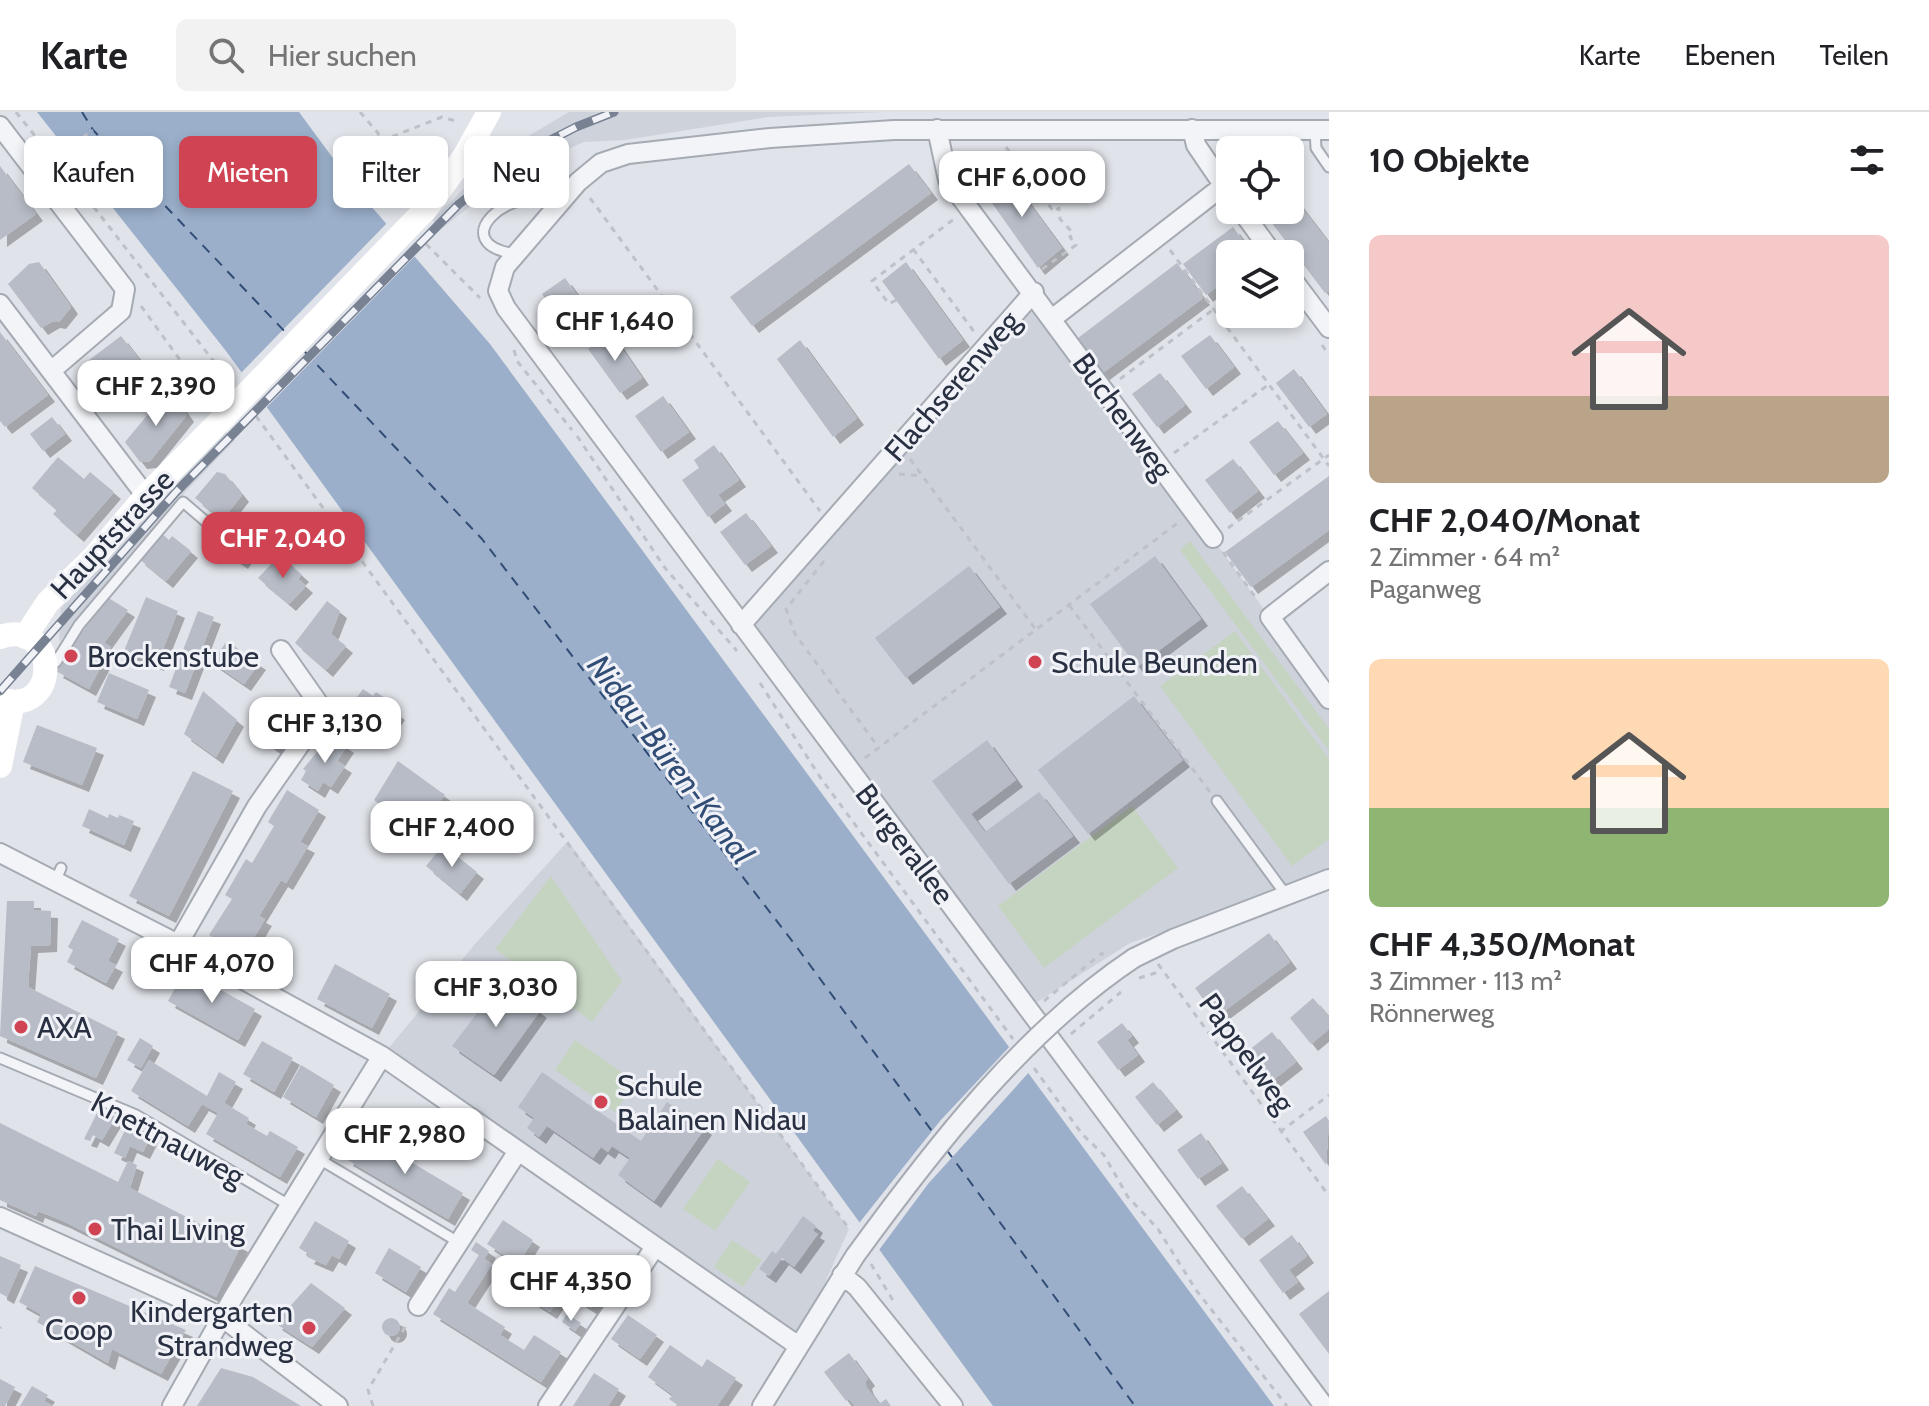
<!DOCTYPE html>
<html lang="de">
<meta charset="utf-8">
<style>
body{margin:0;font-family:Cabin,sans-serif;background:#f2f2f2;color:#202124;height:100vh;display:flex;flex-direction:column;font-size:30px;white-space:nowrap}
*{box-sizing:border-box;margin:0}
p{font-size:26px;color:#757577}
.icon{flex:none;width:44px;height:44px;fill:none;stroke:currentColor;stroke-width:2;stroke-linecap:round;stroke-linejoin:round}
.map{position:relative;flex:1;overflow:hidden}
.sheet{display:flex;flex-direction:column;background:#fff;width:600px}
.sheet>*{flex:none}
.guide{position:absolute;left:24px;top:24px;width:760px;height:72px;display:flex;gap:16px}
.fabs{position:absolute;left:1216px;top:24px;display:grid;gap:16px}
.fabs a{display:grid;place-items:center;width:88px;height:88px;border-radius:12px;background:#fff;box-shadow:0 4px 12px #0003;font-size:40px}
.price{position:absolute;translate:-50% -68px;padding:0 18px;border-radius:16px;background:#fff;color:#222;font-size:26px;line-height:52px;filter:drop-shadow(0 2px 4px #0008)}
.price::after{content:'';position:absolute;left:50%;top:48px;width:24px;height:18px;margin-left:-12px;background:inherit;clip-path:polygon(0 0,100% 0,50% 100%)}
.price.selected{background:#d04352;color:#fff}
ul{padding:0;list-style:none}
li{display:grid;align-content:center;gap:16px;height:424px;padding:0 40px}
li span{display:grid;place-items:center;height:248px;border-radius:12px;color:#555}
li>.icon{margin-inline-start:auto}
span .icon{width:144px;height:144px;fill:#fffc;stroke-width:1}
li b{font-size:34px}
h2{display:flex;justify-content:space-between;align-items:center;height:96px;padding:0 40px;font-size:34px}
.tag{padding:0 28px;border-radius:12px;background:#fff;box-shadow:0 4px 12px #0003;font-size:28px;line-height:72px}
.tag.selected{background:#d04352;color:#fff}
header{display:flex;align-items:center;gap:48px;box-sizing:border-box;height:112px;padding:0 40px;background:#fff;border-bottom:2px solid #e0e0e0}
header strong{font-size:38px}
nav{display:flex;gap:44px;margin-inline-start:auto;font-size:28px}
.search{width:560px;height:72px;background:#f2f2f2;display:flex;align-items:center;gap:20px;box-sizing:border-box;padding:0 28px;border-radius:12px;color:#757577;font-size:30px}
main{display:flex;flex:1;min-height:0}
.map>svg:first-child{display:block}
.built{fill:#ced2db}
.green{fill:#c5d3c1}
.water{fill:#9bafca}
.pier{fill:#e0e3e9}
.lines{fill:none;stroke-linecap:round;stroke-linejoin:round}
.ferry{stroke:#324d75;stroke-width:2;stroke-dasharray:10 8;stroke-linecap:butt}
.building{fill:#b7bcc6;filter:url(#shadow)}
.service-casing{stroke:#a5aab3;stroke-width:13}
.minor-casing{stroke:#a5aab3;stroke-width:22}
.path{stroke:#bec1c8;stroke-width:3;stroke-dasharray:6 6;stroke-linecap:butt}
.service{stroke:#f3f4f7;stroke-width:9}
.minor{stroke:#f3f4f7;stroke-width:18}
.secondary{stroke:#fff;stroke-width:24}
.rail-casing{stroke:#798293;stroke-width:9}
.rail{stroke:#f0f2f7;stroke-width:6;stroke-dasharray:18;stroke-linecap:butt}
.minor-bridge-casing{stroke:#a5aab3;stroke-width:22;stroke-linecap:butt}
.minor-bridge{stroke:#f3f4f7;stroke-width:18}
.secondary-bridge{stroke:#fff;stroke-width:24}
.poi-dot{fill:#d04352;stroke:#f0f2f7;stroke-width:3}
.labels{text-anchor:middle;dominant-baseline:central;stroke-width:6;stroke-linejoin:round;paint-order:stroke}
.street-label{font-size:30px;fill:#283041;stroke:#f0f2f7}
.poi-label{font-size:30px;fill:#283041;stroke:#f0f2f7;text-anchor:start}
.water-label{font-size:32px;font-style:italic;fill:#324d75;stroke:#f0f2f7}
</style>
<header>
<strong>Karte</strong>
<div class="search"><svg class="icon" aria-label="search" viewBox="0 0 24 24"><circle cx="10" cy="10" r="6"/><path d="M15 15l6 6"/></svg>Hier suchen</div>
<nav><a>Karte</a><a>Ebenen</a><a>Teilen</a></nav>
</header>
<main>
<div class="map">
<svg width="1329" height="1294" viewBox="0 0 1329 1294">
<defs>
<filter id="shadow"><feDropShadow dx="7" dy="7" stdDeviation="0" flood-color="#0004"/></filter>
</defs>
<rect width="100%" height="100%" fill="#e0e3e9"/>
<path class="built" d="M569,0H882L768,5L625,28L584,30L513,61L441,117L432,108L501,40Z
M1034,180L1329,587V763L1130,831L1028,896L741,513Z
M226,320L235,328L172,394L59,530L61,496Z
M568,729L849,1117L797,1233L382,944L475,832Z"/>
<path class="green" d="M1190,429L1329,617V639L1180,438Z
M1235,519L1329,647V727L1292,754L1160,574Z
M1132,694L1178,756L1044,856L998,794Z
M551,764L622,869L592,910L495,837Z
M575,928L636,970L615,1000L555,958Z
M718,1047L750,1070L715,1119L683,1097Z
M732,1128L762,1148L743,1175L714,1155Z"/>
<path class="water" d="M37,0H299L352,72L490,232L1274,1294H993L226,239Z"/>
<path class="pier" d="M388,110L416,143L264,298L239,263Z
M1012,932L1031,958L928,1072L876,1142L856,1115L940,1009Z"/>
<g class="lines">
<path class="ferry" d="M82,0L93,18L289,224
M305,240L482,427L796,834L937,1026
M946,1037L1135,1294"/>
</g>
<path class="building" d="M909,52L931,81L752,214L730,185Z
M0,54L36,102L0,128Z
M1005,59L1062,136L1038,156L982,77Z
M1290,80L1329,131V179L1325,181L1262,98H1290Z
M1233,115L1253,142H1230V165L1206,183L1183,152Z
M39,150L71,195L59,210L53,209L41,216L8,172L29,152Z
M906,150L963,228L939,247L882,169Z
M1177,151L1203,186L1100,263L1074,229Z
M565,166L585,194L562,211L542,182Z
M0,220L48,283L5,315L0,309Z
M611,221L642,266L620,281L588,237Z
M1210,223L1234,255L1206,277L1181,244Z
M121,224L149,260L107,292L80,255Z
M800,228L857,306L833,325L777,247Z
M1294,257L1327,302L1309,315L1276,271Z
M1160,261L1185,293L1157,315L1132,282Z
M169,277L187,303L150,349L140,350L125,330Z
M663,284L689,320L661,340L635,304Z
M52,305L65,322L43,339L30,322Z
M1278,309L1303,341L1274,363L1249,330Z
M714,333L739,368L718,383L725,392L708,405L682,368L699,356L694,348Z
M58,345L84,367L90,360L114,380L77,423L53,402L57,398L32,376Z
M1233,347L1258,379L1230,401L1205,368Z
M217,360L225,362L242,383L222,408L195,386Z
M1329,364V418L1251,475L1225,440Z
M746,401L771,434L745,453L720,420Z
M160,420L169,428L172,424L191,439L166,469L138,446Z
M238,429L250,437L241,450L229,442Z
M280,443L302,463L298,467L306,474L289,492L258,466Z
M1155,444L1201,507L1137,555L1090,492Z
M969,454L1000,495L906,566L875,526Z
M107,485L128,498L104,531L111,535L89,577L56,559L78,517L83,519Z
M146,485L178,499L157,552L124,539Z
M327,489L340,499L331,522L346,534L326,558L295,531Z
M198,499L214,505L185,581L169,575Z
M227,529L259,551L244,572L212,550Z
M109,561L149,578L137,607L97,590Z
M363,577L373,584L376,580L391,590L388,594L398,601L379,629L343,604Z
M203,579L237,608L216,645L184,622Z
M1134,584L1183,648L1088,722L1038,658Z
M264,595L290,613L275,636L249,618Z
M37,613L97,636L82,673L23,650Z
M331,623L347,634L337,649L345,654L331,675L323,670L318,679L301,668L306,659L303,657Z
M987,628L1016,668L971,702L985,720L1039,680L1073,724L1009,772L932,669Z
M398,649L445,683L415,718L374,688Z
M193,659L233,679L169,804L129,784Z
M287,678L319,698L300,730L308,734L286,771L281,768L259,804L265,807L243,844L209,823L232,787L225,783L246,747L252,751L274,714L268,710Z
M458,691L470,698L463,710L451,703Z
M89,697L108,706L109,702L118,706L119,703L134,709L124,733L82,714Z
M443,733L477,760L460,782L426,754Z
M7,789H34V798L51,799L50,833L31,834L28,875L118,920L96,966L0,924Z
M82,808L119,827L108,849L116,853L106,871L67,850L73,838L68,835Z
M1269,821L1290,850L1216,905L1195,876Z
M335,852L390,882L372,916L317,887Z
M185,858L255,897L238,928L168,889Z
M501,870L540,899L494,963L452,934Z
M1313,886L1329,905V917L1311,932L1290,906Z
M1122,911L1132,924L1127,928L1138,943L1118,958L1097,930Z
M1272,920L1296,950L1268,972L1244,942Z
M140,926L153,934L141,956L127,948Z
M262,929L293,946L274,980L243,962Z
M149,948L207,984L219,960L236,970L224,991L249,1006L246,1012L267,1024L270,1019L298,1035L280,1065L206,1022L218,1001L202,992L188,1014L131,979Z
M301,953L334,973L316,1005L283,985Z
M542,960L641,1029L667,990L705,1016L654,1089L618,1063L630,1046L612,1034L608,1040L601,1035L593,1046L547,1014L539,1025L527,1016L534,1006L518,995Z
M1153,970L1176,998L1157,1013L1135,985Z
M99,997L116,1005L102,1028L93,1023L90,1029L84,1027Z
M1326,1004L1329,1009L1326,1053L1303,1020Z
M129,1010L151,1024L143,1040L130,1034L125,1046L114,1041Z
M0,1011L118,1070L128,1049L137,1053L130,1076L241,1133L216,1185L63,1109L38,1099L36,1104L0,1088Z
M362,1021L463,1081L448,1107L346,1047Z
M1201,1021L1222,1051L1198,1067L1177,1038Z
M1242,1074L1268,1107L1242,1127L1216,1094Z
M803,1104L816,1114L813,1119L818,1122L794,1155L782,1146L769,1164L759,1157L772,1139L776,1142Z
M503,1108L533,1128L518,1152L487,1132Z
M315,1109L349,1129L339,1147L332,1143L326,1153L307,1145L309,1142L299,1136Z
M1292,1123L1307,1144L1289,1158L1298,1170L1283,1181L1259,1148Z
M476,1130L489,1139L484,1147L492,1152L467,1191L505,1215L500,1223L524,1238L534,1223L561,1240L541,1270L433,1202L449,1176L455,1180L479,1143L471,1138Z
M389,1136L421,1155L406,1180L375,1161Z
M0,1144L21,1153L7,1185L0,1181Z
M576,1149L608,1170L591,1196L561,1177Z
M35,1154L186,1218L161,1262L112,1237L108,1251L37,1210L41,1202L19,1190Z
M545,1162L558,1169L552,1181L539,1174Z
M526,1169L558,1188L550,1200L519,1180Z
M311,1171L345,1196L312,1235L275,1211Z
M1329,1179V1242L1299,1202Z
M567,1202L581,1211L575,1219L562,1210Z
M628,1203L657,1223L640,1247L611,1227Z
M382 1215a9 9 0 1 1 18 0a9 9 0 1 1-18 0Z
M670,1233L702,1255L707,1247L736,1266L717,1294H679L669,1287L673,1283L648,1265Z
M849,1241L868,1267L865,1270L867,1276L879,1292L886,1287L891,1294H855L849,1287L846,1289L824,1260Z
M221,1256L253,1265L301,1294H197Z
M594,1261L619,1277L608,1294H573Z
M0,1267L15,1275L5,1294H0Z
M32,1274L48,1283L44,1289L53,1294H20Z"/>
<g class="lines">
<g class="service-casing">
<path id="service" d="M1315,18L1316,36L1329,55
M516,142C443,132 509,69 561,91
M48,553L56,550L79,513L183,390L225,426
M1217,689L1286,783
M56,768L61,756
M0,946L136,1003L289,1093
M319,1047L460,1131"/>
</g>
<g class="minor-casing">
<path id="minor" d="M0,14L125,177L121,199L51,259
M937,17L948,68L1213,426
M1192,17L1196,33L1230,83
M1241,98L1273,142
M1290,164L1329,216
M0,192L146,384
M1053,206L1223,74
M1329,459L1270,505L1329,587
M741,513L1034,180
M0,741L178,832L382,944L797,1233
M178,832L257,694L320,604L321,595L281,538
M1134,846L1173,827L1329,767
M0,1105L222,1205L338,1294
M842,1163L857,1175L953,1294
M418,1194L518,1039
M172,1294L234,1184L382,944
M548,1294L655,1135
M762,1294L855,1144
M1324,1294L506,196L498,179L505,155L578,70L601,51L628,42L770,26L894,18H1329"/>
</g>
<path class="path" d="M16,0L51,44
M360,0L378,21L397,96
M381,29L442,5L459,10
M381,29L391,34L418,70
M1006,35L1054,100L1059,96L1060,107L1073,121L1070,125L1076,133L1038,160
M46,41L72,67L229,269
M53,46L93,18
M590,86L820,399
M426,132L480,186
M913,137L975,221
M1170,138L1329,354
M896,188L889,192L872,169L954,107
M141,194L209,288
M1322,233L1329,243
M514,238L517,249L572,318
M195,266L215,252
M1120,267L1230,185
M256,304L850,1118
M577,324L665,456L737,539
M1174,341L1268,273
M910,347L1036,518
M899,362L922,364
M1228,416L1329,343
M1223,440L1258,489
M824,449L786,497L795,522L879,636
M1069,493L1210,680
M760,571L820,665L1013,927
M865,646L1179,410
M1158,852L1329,1084
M1139,866L1162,859
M1044,889L1102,841L1105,847
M1071,922L1121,880
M1034,956L1082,1022L1104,1043L1128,1085L1158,1117L1196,1178L1287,1294
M1280,1020L1329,983
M871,1152L894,1190
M0,1216L1,1215
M373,1294L368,1278L408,1210"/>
<use href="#service" class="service"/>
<use href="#minor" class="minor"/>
<path class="secondary" d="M424,99L464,45L489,0
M0,525C60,505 61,607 0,587
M25,525L48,490L95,444L146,384L225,304
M0,654L13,590"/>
<g class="rail-casing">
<path id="rail" d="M0,579L176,380L459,92L525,41L576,15L614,0"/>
</g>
<use href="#rail" class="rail"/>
<g class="minor-bridge-casing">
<path id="minor-bridge" d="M855,1144C933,1037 1023,920 1134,846"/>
</g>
<use href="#minor-bridge" class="minor-bridge"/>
<path class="secondary-bridge" d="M225,304L424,99"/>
</g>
<g class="poi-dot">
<circle cx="71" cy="544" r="8"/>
<circle cx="1035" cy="550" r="8"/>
<circle cx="21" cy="915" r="8"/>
<circle cx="601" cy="990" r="8"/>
<circle cx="95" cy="1117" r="8"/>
<circle cx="79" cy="1186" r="8"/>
<circle cx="309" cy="1216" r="8"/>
</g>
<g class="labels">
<g class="street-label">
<text transform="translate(952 274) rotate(-49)">Flachserenweg</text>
<text transform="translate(1123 304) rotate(54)">Buchenweg</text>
<text transform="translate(112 422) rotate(-47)">Hauptstrasse</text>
<text transform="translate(905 732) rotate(53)">Burgerallee</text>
<text transform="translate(1247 941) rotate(54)">Pappelweg</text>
<text transform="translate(168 1027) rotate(28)">Knettnauweg</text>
</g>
<g class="poi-label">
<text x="87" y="544">Brockenstube</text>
<text x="1051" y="550">Schule Beunden</text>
<text x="37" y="915">AXA</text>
<text x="617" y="973">Schule<tspan x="617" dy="34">Balainen Nidau</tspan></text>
<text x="111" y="1117">Thai Living</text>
<text x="293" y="1199" text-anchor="end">Kindergarten<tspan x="293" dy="34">Strandweg</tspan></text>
<text x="79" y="1217" text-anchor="middle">Coop</text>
</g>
<g class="water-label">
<text transform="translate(671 647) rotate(53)">Nidau-Büren-Kanal</text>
</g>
</g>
</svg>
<div class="fabs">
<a><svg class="icon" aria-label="locate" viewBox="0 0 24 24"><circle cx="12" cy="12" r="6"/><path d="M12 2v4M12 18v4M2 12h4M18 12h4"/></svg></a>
<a><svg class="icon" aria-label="layers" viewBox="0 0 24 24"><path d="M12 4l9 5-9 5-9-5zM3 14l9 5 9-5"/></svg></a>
</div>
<b class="price" style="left:1022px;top:107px">CHF 6,000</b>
<b class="price" style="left:615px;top:251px">CHF 1,640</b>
<b class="price" style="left:156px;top:316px">CHF 2,390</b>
<b class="price selected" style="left:283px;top:468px">CHF 2,040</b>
<b class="price" style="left:325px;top:653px">CHF 3,130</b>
<b class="price" style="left:452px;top:757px">CHF 2,400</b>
<b class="price" style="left:212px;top:893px">CHF 4,070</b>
<b class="price" style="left:496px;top:917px">CHF 3,030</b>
<b class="price" style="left:405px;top:1064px">CHF 2,980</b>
<b class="price" style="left:571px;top:1211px">CHF 4,350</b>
<div class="guide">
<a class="tag">Kaufen</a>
<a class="tag selected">Mieten</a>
<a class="tag">Filter</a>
<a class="tag">Neu</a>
</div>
</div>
<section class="sheet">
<h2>10 Objekte<svg class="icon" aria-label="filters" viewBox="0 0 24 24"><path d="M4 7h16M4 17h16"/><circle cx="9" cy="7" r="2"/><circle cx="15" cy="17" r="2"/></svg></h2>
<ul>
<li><span style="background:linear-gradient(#f6c9c9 65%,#b9a48a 0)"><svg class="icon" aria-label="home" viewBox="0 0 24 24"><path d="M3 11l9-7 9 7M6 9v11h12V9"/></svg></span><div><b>CHF 2,040/Monat</b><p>2 Zimmer · 64 m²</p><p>Paganweg</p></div></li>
<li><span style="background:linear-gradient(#ffd9b3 60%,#8fb573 0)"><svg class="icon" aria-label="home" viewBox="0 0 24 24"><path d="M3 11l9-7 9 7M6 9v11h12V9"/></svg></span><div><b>CHF 4,350/Monat</b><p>3 Zimmer · 113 m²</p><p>Rönnerweg</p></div></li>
</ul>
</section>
</main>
